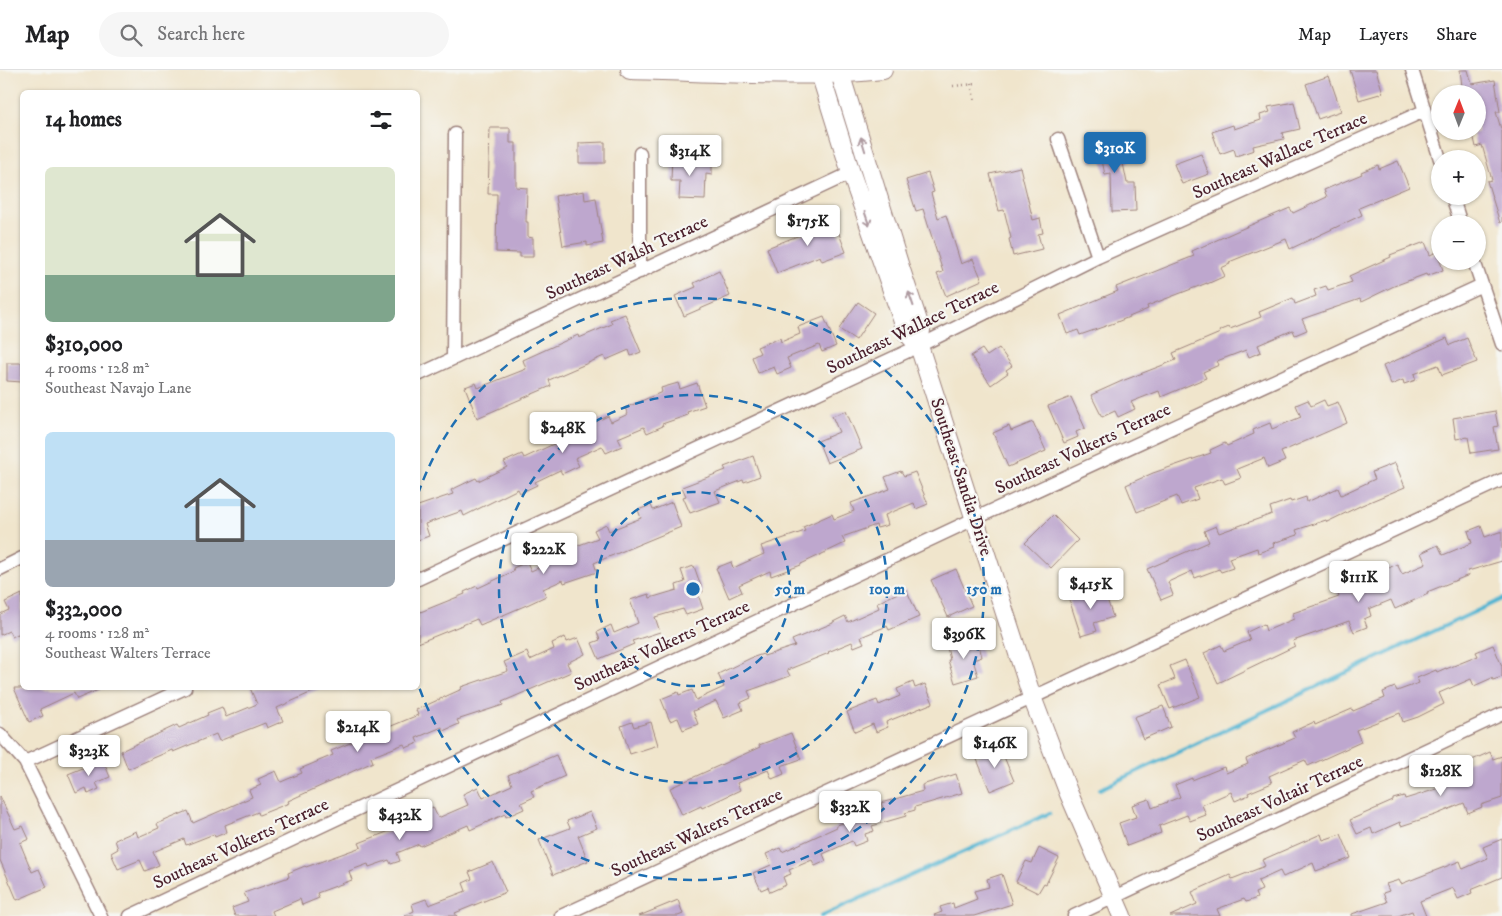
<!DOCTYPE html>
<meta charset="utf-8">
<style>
body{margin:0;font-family:"IM FELL DW Pica",serif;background:#f6f6f6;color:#202124;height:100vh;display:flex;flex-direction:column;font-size:19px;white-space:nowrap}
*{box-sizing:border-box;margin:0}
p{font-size:16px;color:#757577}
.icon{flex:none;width:28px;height:28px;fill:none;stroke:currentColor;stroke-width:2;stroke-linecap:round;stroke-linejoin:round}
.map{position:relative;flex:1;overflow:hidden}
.side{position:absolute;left:20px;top:20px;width:400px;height:600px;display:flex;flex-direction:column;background:#fff;border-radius:8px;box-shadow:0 1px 4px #0004}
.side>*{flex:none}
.needle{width:32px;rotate:1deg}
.tools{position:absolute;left:1431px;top:15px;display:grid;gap:10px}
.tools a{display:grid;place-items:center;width:55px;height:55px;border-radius:50%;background:#fff;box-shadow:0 1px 4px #0004;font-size:25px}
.price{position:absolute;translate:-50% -42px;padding:0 11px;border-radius:5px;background:#fff;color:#222;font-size:16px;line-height:32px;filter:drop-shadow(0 1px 2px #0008)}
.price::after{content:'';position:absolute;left:50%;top:30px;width:15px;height:11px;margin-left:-8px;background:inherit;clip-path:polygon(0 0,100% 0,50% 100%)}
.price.on{background:#1f6fb2;color:#fff}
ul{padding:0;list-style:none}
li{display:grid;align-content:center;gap:10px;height:265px;padding:0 25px}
li span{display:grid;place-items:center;height:155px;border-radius:8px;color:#555}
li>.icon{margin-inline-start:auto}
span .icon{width:90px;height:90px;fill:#fffc;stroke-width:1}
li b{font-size:21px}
h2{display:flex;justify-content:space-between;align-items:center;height:60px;padding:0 25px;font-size:21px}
header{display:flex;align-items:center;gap:30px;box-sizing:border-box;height:70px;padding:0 25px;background:#fff;border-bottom:1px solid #e0e0e0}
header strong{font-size:24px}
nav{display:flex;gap:28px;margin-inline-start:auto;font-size:18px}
.search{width:350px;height:45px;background:#f6f6f6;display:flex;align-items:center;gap:12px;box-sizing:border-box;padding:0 18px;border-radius:28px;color:#757577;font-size:19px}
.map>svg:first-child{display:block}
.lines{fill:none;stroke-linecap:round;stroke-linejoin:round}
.stream{stroke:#53b5d2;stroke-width:4}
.building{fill:#bea7ce}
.street-casing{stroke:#9d827c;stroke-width:15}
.secondary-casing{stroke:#9d827c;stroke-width:20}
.path{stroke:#9d827c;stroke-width:2.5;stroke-dasharray:1 4;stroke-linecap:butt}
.street{stroke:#fff;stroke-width:12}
.secondary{stroke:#fff;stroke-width:18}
.oneway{stroke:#ae9aa0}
.ring{fill:none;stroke:#1f6fb2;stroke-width:2.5;stroke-dasharray:9 6}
.labels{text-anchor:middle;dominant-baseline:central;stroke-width:4.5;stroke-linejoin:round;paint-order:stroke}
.street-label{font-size:18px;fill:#4a1f2b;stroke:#f6f6f2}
.centre{fill:#1f6fb2;stroke:#f6f6f2;stroke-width:2.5}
.ring-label{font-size:15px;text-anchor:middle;font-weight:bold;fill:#1f6fb2;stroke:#f6f6f2;stroke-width:4.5;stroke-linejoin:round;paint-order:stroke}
</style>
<header>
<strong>Map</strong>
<div class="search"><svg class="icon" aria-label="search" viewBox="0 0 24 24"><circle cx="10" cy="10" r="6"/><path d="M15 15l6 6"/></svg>Search here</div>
<nav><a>Map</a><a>Layers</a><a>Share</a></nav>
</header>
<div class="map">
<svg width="1502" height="846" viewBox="0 0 1502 846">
<rect width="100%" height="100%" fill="#f6f6f2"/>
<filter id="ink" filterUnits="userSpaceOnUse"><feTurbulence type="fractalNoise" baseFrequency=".02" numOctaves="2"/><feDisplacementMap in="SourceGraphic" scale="10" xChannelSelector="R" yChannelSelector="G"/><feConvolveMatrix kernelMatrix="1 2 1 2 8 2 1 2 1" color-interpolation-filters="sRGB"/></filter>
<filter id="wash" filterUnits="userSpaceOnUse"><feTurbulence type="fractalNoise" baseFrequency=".0096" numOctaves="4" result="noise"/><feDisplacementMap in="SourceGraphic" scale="20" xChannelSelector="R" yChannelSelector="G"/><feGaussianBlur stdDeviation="1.12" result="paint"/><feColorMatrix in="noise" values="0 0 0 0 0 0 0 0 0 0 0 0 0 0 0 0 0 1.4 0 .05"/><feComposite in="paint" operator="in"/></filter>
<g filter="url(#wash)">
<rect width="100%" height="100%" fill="#f0e5cc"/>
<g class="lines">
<path class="stream" d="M1100,719L1502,529
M821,846L1050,743"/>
</g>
<g id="blocks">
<path class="building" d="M1350,0H1376L1383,23L1359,30Z
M1460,0H1468L1472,14L1495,10L1500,42H1496L1502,62V152L1500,153L1487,111L1492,110L1482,75L1476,77L1473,64L1478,62V24H1449V18L1462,16Z
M1329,6L1341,41L1318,49L1306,14Z
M1294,32L1300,59L1282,63L1284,69L1253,76L1254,80L1236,86L1234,79L1220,84L1212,62L1233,55L1234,59L1261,50L1260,45L1270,42L1268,37Z
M490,58H510V73H516V117L527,118L526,152H528V167L533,168V187H520V183L496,182L497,124H488Z
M1115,68L1117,79L1126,78L1129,92L1123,93L1127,113H1135L1136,141L1112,142L1111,104L1105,105L1102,90L1092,92L1088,73Z
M605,72V93H579V73Z
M672,84H688V91L712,92V105L706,104L705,130L679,129L680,111H671Z
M1201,84L1209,104L1182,114L1174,94Z
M1398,91L1409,117L1359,138L1362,145L1290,179L1286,169L1229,192L1230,194L1221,198L1225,206L1207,214V213L1147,236L1148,239L1117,252L1080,265L1078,260L1067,264L1060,245L1118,221L1116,217L1194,186L1192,181L1237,161L1290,138L1293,143L1327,127L1324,120L1362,104L1361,102L1378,95L1379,99Z
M1020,97L1033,150L1040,148L1043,163L1038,164L1042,179L1013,186L1009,169L1011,168L1004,140L999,141L990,104Z
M928,103L934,122L931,123L938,148L946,145L961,194L973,189L982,210L946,226L937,204L943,202L923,139L916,141L906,110Z
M584,121L585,130L596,128L603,173L587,176V172L563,176L555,126Z
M833,148L846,182L822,191L820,186L777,203L767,178L810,161L809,157Z
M1425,172L1430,185L1437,182L1443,200L1427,206L1426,204L1394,216L1361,232L1360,229L1302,249L1307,260L1295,265L1293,260L1258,275L1261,282L1249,287L1246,280L1217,291L1219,295L1203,302L1206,308L1161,327L1159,321L1131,332L1135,339L1118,347L1115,341L1102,347L1091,325L1122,311L1176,290L1173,283L1220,263L1219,261L1229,257L1230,259L1261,247L1259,242L1293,228L1295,234L1316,226L1314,220L1326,216L1328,220L1352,212L1349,206L1391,187L1390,185Z
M719,201L730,226L684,246L675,226L696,217L694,213Z
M858,232L874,243L856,270L839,259Z
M625,244L641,282L631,286L629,280L606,290L604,286L549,310L551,316L477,348L465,317L476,313L478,318L526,299L523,290L578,265L579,268L612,254L610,250Z
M824,247L836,276L822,282L819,275L787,288L791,298L777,304L774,297L758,303L752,287L760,283L757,277L780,268L781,272L800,264L798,257Z
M1447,268L1450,275L1467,268L1477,292L1442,305L1438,295L1414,304L1416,310L1404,314L1403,310L1391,315L1383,296Z
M999,278L1012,296L1006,300L1008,303L991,315L971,286L982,279L987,286Z
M7,293H22V312L7,311Z
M678,313L680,319L697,313L705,336L687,342L688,345L662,354L663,356L647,363L644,357L618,368L622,376L606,383L602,376L575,388L579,396L562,404L560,400L535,412L537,415L520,423L518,419L464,446L462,441L425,454L429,466L418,470V436L453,424L451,420L476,408L478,411L507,397L504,392L522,384L524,388L575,364L574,362L608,346L611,352L628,344L625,338L662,322L661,318Z
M1071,327L1085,358L1076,362L1078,367L1064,373L1048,336Z
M1308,330L1311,336L1324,330L1327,336L1338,332L1347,353L1281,382L1285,391L1268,398L1264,388L1237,399L1241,408L1225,414L1222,408L1194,418L1198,429L1181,435L1177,426L1137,442L1126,415L1153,403L1211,383L1210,380L1225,373L1227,376L1254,364L1253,360L1270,353L1272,359L1301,347L1296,335Z
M846,341L862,379L827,393L818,371L839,362L832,346Z
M1495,341L1498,356L1494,357L1498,379L1471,383L1468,367L1456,369L1453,348Z
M1033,352L1046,381L1008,397L993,363L1009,356L1011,361Z
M753,386L760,406L744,412L743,410L715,421L720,432L690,443L683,427L686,426L682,417L726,400L724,397Z
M1395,393L1405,417L1362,435L1327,452L1326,450L1296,460L1298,465L1273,473L1274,477L1258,483L1257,478L1229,488L1233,498L1221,502L1219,499L1195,508L1192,501L1168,512L1173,525L1161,530L1147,499L1209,472L1204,461L1216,456L1219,463L1272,444L1270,437L1290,430L1291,432L1306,427L1307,432L1338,418L1341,425L1375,409L1372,402Z
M901,401L904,406L915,402L928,434L916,439L914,433L885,445L888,455L877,458L876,455L842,467L845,473L801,494V495L771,506L770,501L739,515L742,522L729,528L716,498L731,492L733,498L764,484L761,476L805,461L803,457L832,444L834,449L854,441L851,433L890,419L885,407Z
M672,432L681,457L594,493L597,502L564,513L563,510L543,519L546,526L529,534L480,555L477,549L418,573V543L465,524L464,522L477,516L478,518L514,501L513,498L527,492L531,501L556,490L553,481L570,476L571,478L598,468L594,460L606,454L609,461L641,448L638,440L651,435L653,440Z
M1053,445L1078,470L1051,498L1025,473Z
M1481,456L1485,467L1502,461V491L1468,501L1469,505L1427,522L1428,524L1395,539L1391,530L1369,539L1371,546L1364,549L1367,557L1354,562L1349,551L1293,571L1295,576L1218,613L1204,583L1221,575L1224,581L1250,570L1247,562L1264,554L1266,561L1294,549L1293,543L1339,527L1336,519L1348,514L1352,524L1382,511L1378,503L1397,494L1402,504L1426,494L1421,483L1438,475L1443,485L1472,473L1468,461Z
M694,496L703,522L698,524L703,539L686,545L683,539L655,547L660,562L632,571L634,574L599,589L592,573L600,570L597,562L611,555L614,563L638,553L630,530L649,524L650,528L677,520L676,515L685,512L681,500Z
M956,499L972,536L948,547L931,510Z
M1103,517L1113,547L1094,553L1097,561L1081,566L1069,529Z
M906,519L919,547L889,560L887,556L861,567L864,573L854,577L852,572L828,582L829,583L787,600L790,606L748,621L751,628L740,633L743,640L724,648L716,631L693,641L698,654L683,660L678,648L670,651L661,629L678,622L679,625L692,620L696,630L724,617L718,604L751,588L763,584L764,586L795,576L792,570L833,553V552L845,546L848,552L879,538L877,533Z
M22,524V562L12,567L9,561L0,565V544L9,540L5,532Z
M565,567L567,572L578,568L585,584L567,593L571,602L502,632L503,635L457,650L459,654L443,661L442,657L416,668L418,673L406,678L404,674L371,687L373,692L288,731L289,733L259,745L258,742L225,755L227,762L215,767L214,764L186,775L184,769L153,782L159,795L145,801L140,790L118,799L111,783L118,779L115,770L136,761L138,767L159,758L157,754L188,741L193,753L252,727L249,720L261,715L258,709L276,701L281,712L302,703L300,699L333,685L331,681L418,645L416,640L462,619L461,617L508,601L504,592L527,582L530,590L554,579L552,573Z
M977,568L982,587L973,590L978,606L955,613L948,590H950L947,577Z
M1493,575L1502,596V607L1493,610L1492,608L1474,616L1471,609L1439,623L1444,634L1418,647L1403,652L1400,643L1356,660L1361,672L1308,696L1305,690L1269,706L1272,713L1248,723L1249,725L1235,731L1231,722L1202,735L1206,745L1190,751L1187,745L1159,756L1161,763L1127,776L1119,753L1136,747L1132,735L1149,729L1152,738L1180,727L1175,715L1192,708V710L1224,697L1226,703L1248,694L1246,689L1295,668L1292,662L1314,652L1315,655L1352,639L1353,641L1385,628L1383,622L1395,617L1397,621L1419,613L1417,608L1436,600L1437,602L1446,598V599L1478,586L1476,582Z
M1185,590L1200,627L1170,639L1160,615L1175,609L1170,596Z
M913,612L915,618L925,614L933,633L886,652L888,657L876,662L873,654L855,662L847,642L877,630L879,635L900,626L897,619Z
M14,618H103L77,629L74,623L40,639L43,646L29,652Z
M250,618H321L277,638L283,651L267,658L265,653L219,671L216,664L173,682L172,680L128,699L121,681L177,655L179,658L208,645L207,643L222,637L226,647L257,634Z
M1163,636L1171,657L1143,669L1134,647Z
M632,652L634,657L651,652L658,675L630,684L621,656Z
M791,663L801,689L781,696L784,704L772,709L768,700L737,713L740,720L702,738L701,736L682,745L670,718L760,677L759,675Z
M1000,677L1014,711L990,721L976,687Z
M1490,682L1493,689L1502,686V728L1481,735L1482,737L1468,743L1464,733L1435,745L1401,756L1400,752L1373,764L1371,758L1357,764L1350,750L1393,731V729L1404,726L1405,729L1437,719L1436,717L1454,710L1450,700Z
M556,685L565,706L531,721L534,727L521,733L524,739L506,747L505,744L470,760L468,755L420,776L419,774L397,783L400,791L391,794L389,790L369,797L368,794L349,801L352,810L317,823L319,828L302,835L300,829L272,841L274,846H235L232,838L248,832L244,823L289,807L288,803L305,796L306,797L361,777L359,773L420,749L418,743L433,737L438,748L468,735L463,724L478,717L483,728L512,715L508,705Z
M103,690L110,707L96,713L99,719L88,724L86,718L76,723L68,704Z
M956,704L962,723L915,737V740L905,743L906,746L872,756L874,761L865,764L867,771L854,776L852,771L823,784L826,791L815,796L812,790L789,800L791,804L783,807L786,815L770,822L768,817L761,820L753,803L771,795L766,784L780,778L782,782L837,757V755L883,739L881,733L923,721L922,715Z
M0,726L15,759L23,756L29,769L20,773L32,802L39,799L47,817L17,830L0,790Z
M590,742L597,758L578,766L588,791L553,805L539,770L570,758L567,751Z
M1321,764L1323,770L1341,764L1351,788L1316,801L1313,793L1283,807L1280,801L1258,811L1262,820L1255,823L1257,828L1246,832L1244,829L1217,839L1220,846H1170L1197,834L1192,822L1230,805L1232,809L1265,796L1262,790Z
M1502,769V807L1471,820L1472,823L1458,829L1453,818L1420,831L1426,846H1414L1412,841L1398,846H1352V844L1387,832L1383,823L1389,821L1386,814L1399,810L1401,814L1460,791L1463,799L1488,788L1483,777Z
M1039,778L1059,788L1046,814L1044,813L1038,823L1016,812L1026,791L1032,793Z
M493,792L506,822L455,843L457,846H404L414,841L412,834L426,829L429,835L466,821L463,813L472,809L469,802Z
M1002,804L1012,834L974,846H935L934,845L942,842L940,837L953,833L954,838L977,829L974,821L989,817L987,809Z
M678,830L683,844L678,846H639Z"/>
</g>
</g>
<g filter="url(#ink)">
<use href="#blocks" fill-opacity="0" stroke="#9d827c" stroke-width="1"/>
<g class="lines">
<g class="street-casing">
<path id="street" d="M1412,0L1440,89
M1058,69L1098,187
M640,83V202
M1452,126L1461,154
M1474,191L1502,274
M453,288L455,64
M418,305L851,103
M0,499L22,488
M418,509L919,276L1098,187L1424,41
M0,664L25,692L101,846
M25,692L185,618
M130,846L974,449L1482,215
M561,846L1502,410
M1074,846L1502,644"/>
</g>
<g class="secondary-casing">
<path id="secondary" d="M630,0C714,2 799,9 883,0
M819,0L851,103L907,263L919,276
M839,0L900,197L921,260L919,276L1032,627L1069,724L1122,846"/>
</g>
<path class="path" d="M971,14L975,33
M953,16L975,14"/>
<use href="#street" class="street"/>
<use href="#secondary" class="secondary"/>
</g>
<defs><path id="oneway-shaft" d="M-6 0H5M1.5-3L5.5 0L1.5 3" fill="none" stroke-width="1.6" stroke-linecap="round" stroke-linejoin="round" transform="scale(1.25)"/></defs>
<g class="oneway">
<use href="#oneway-shaft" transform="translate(863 74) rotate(-107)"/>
<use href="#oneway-shaft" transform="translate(867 149) rotate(71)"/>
<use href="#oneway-shaft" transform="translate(911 229) rotate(-109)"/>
</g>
</g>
<g class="ring">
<circle cx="693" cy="519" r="97"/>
<circle cx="693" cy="519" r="194"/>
<path d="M418 424A291 291 0 1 1 418 614"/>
</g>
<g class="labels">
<g class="street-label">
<text transform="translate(1280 86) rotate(-24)">Southeast Wallace Terrace</text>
<text transform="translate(627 188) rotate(-25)">Southeast Walsh Terrace</text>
<text transform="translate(913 258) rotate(-26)">Southeast Wallace Terrace</text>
<text transform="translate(1083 379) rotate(-25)">Southeast Volkerts Terrace</text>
<text transform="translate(961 407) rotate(72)">Southeast Sandia Drive</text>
<text transform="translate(662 576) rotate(-25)">Southeast Volkerts Terrace</text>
<text transform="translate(1280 729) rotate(-25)">Southeast Voltair Terrace</text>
<text transform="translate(697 763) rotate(-25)">Southeast Walters Terrace</text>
<text transform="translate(241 774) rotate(-25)">Southeast Volkerts Terrace</text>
</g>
</g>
<circle cx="693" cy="519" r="8" class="centre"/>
<g class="ring-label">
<text x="790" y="524">50 m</text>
<text x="887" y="524">100 m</text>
<text x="984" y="524">150 m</text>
</g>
</svg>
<div class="tools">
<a><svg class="needle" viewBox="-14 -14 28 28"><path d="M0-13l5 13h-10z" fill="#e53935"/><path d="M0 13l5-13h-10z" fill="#757577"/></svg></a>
<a>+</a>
<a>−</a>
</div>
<b class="price on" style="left:1115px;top:104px">$310K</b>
<b class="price" style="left:690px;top:107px">$314K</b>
<b class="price" style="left:808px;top:177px">$175K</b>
<b class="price" style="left:563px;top:384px">$248K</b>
<b class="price" style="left:544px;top:505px">$222K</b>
<b class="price" style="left:1359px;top:533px">$111K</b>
<b class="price" style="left:1091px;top:540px">$415K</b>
<b class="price" style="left:964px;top:590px">$396K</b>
<b class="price" style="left:358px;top:683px">$214K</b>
<b class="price" style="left:995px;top:699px">$146K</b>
<b class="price" style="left:89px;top:707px">$323K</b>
<b class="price" style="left:1441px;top:727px">$128K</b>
<b class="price" style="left:850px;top:763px">$332K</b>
<b class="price" style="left:400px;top:771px">$432K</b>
<section class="side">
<h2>14 homes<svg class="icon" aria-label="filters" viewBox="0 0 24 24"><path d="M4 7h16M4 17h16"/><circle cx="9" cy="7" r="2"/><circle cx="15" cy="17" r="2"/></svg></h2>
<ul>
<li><span style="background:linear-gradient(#dfe7d0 70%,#7fa58c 0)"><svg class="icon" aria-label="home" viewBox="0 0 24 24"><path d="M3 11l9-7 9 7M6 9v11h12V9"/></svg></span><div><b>$310,000</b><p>4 rooms · 128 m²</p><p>Southeast Navajo Lane</p></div></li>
<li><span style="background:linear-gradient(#bfe0f5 70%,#9aa5b1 0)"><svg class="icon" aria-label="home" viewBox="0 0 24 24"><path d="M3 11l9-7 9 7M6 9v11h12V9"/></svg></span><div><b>$332,000</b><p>4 rooms · 128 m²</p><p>Southeast Walters Terrace</p></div></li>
</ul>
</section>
</div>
